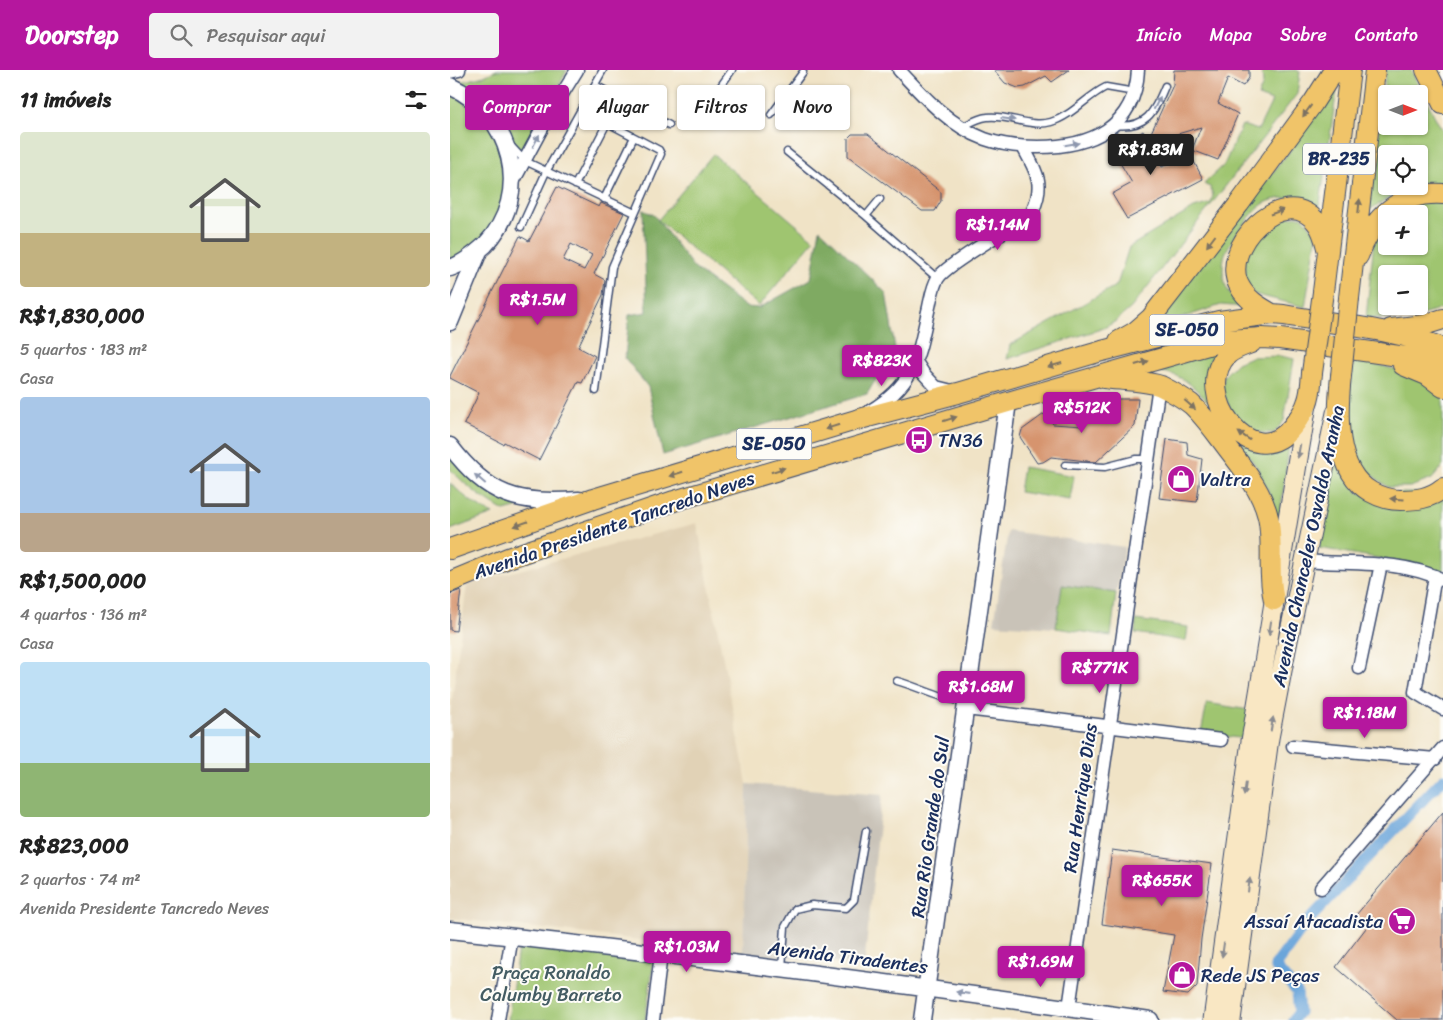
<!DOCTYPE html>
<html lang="pt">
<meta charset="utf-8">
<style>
body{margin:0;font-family:Sriracha,sans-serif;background:#f2f2f2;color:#222;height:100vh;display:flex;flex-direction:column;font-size:19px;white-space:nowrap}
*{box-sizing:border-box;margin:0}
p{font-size:16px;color:#767676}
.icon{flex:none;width:28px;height:28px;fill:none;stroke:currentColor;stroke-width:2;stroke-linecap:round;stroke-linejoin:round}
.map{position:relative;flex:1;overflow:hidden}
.details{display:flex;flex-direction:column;background:#fff;width:450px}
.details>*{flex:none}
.top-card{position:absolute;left:15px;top:15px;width:475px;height:45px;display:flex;gap:10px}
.needle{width:32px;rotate:90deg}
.tools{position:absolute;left:928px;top:15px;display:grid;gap:10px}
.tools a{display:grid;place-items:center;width:50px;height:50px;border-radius:5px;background:#fff;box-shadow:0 1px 4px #0004;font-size:25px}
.price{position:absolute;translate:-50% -42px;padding:0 11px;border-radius:5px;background:#b5179e;color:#fff;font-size:16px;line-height:32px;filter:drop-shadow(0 1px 2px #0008)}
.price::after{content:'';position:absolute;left:50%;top:30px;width:15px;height:11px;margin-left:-8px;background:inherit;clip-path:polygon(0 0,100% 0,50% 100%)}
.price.selected{background:#222;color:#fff}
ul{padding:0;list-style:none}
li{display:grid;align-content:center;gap:10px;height:265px;padding:0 20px}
li span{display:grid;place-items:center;height:155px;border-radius:5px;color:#555}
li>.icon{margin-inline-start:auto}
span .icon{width:90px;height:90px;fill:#fffc;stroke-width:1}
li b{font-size:21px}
h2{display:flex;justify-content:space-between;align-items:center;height:60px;padding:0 20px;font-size:21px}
.tag{padding:0 18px;border-radius:5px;background:#fff;box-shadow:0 1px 4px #0004;font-size:18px;line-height:45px}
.tag.selected{background:#b5179e;color:#fff}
header{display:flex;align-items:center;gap:30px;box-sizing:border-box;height:70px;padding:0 25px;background:#b5179e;color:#fff}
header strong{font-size:24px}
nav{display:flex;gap:28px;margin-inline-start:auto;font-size:18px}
.search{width:350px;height:45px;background:#f2f2f2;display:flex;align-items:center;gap:12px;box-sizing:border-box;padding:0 18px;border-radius:5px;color:#767676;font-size:19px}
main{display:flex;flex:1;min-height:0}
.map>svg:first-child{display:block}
.built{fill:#e1d2b6}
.industrial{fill:#c9c3b8}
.green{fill:#9fc570;stroke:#5d7a67;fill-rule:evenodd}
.forest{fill:#7faa62;stroke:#4d6c60}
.water{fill:#6aa5da;stroke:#426a9c}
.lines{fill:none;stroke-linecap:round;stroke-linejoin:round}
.canal{stroke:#6aa5da;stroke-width:11}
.building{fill:#d6946e;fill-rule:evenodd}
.service-casing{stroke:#3b4a6e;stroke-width:9}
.minor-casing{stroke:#3b4a6e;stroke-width:15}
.tertiary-casing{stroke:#3b4a6e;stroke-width:19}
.secondary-casing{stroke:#3b4a6e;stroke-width:21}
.primary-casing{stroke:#3b4a6e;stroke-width:22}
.service{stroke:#fff;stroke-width:6}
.minor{stroke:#fff;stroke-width:12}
.tertiary{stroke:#fff;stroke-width:16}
.secondary{stroke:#f9e7c3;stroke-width:19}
.primary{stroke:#f0c469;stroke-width:20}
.primary-bridge-casing{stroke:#3b4a6e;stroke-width:22;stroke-linecap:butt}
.primary-bridge{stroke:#f0c469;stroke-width:20}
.oneway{fill:#8d97ae}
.oneway2{fill:#7b7263}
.oneway3{fill:#8a8b90}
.labels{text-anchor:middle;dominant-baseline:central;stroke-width:4;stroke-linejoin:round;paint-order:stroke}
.shield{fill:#fdfcf7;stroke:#5f6c8c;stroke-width:1}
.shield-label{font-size:18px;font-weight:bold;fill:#1b2f5e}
.poi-label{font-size:19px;fill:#1b2f5e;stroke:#fdfcf7;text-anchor:start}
.street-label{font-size:19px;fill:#1b2f5e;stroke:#fdfcf7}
.park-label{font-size:19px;fill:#435c63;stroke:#fdfcf7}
</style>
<header>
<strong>Doorstep</strong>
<div class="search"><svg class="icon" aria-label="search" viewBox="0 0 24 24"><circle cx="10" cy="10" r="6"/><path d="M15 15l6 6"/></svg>Pesquisar aqui</div>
<nav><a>Início</a><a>Mapa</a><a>Sobre</a><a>Contato</a></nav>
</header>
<main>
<section class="details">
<h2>11 imóveis<svg class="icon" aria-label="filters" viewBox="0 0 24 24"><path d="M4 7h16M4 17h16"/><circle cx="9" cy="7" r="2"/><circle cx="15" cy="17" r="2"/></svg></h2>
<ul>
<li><span style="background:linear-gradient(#dfe7d0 65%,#c2b280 0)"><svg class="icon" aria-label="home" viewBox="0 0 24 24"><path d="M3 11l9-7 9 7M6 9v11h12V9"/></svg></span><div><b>R$1,830,000</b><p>5 quartos · 183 m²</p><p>Casa</p></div></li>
<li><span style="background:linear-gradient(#a9c7e8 75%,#b9a48a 0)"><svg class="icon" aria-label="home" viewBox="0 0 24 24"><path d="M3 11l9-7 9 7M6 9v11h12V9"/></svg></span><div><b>R$1,500,000</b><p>4 quartos · 136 m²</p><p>Casa</p></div></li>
<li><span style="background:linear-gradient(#bfe0f5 65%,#8fb573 0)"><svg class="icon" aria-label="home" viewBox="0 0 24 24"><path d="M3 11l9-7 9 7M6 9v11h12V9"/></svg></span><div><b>R$823,000</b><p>2 quartos · 74 m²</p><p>Avenida Presidente Tancredo Neves</p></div></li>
</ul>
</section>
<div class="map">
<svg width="993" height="950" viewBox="0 0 993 950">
<rect width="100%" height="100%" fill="#fdfcf7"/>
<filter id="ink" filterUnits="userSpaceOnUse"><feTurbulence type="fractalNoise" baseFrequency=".02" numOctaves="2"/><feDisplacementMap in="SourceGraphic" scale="10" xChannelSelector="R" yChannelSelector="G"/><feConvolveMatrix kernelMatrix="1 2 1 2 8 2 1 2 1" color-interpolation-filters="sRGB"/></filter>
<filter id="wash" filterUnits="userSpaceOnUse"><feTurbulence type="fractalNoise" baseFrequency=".0096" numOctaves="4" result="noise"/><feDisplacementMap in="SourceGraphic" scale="20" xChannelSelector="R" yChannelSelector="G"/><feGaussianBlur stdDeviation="1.12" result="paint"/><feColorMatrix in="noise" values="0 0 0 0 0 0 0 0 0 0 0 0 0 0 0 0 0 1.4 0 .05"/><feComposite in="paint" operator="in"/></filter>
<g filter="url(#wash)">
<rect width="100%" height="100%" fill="#f0e3c6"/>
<path class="built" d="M247,453L297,714L293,882L0,848V646L17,514Z"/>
<path class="industrial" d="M558,461L675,477L666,523L612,515L606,558L544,554Z
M297,714L432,725L414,896L293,882Z"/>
<path class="green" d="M47,0H117L70,89L55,61L38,33L2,14L34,6Z
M846,0L850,2L847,24L681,238L666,251L654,258L557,289L560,275L667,215L679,177L744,138L761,133L763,125L760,117L754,114L774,95L792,55L808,60L822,31L808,26L813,14L812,2Z
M936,0H961L987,51L993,60V117L969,116V84H936V116H968L949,122L919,140ZM936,24H969V56H936Z
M888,12L869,140C852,130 834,123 815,133C804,138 775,177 774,188C772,197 773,215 779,222C783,228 791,233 796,237L771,235L697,259L840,81Z
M0,16L46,53L59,133L29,181L0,198Z
M263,84L364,170L309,236L208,150Z
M993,129V238C968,249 943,248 916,248L924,171L936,152V176H969V144H944L955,135ZM936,204H969V236H936Z
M852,146L867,165L855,237L804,224L795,211V190L803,168L820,148Z
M770,275L761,289L760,300L764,338C736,308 730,302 689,299Z
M830,286L844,289L834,351L824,363L789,362L772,319L774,306L787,293L801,287Z
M904,288L947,300L977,313L993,328V396L982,409L960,417H938L918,402L908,392L900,378L896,349Z
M779,361L840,369L829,453L821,427L807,397Z
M883,381L908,423H993V501L939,490L869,478Z
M0,386L43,426L69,437L54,441C33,429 16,416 0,399Z
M573,397L624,406L620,430L569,422Z
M0,413C13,425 26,437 43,444L0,460Z
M612,515L666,523L661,566L606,558Z
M686,550L738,557L736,571L685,563Z
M757,633L799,640L796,669L751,663Z
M69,872L204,890L195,950H58Z"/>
<path class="forest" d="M193,140L204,145L244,198L296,237L309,238L361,209L370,159L436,223L445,278L417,324L213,385L198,317L175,288L179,245L197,242Z"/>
<path class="water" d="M645,327L654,328L638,346L630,345L631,336L641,333Z"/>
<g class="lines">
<path class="canal" d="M843,950L849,942L847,922L825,896L857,852L993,709"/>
</g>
<g id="blocks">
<path class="building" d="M544,0H619L602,12L596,6L575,17L568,18L555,13Z
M724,0H799V8L793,16L778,8L768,33L788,44L768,90L742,80L751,57L721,66L727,76L700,65L723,15Z
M693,61L712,97L733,86L737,91L740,84L753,109L677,149L662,124L682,113L663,81Z
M402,64H418L491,122V131L485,141H472L398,86V68Z
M107,117L149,137L151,133L174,143L144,204L155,210L153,225L128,277L145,286L132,313L128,312L89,390L54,372L53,374L14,354L29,323L0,308V306L70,166L79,171ZM121,174L142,185L134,200L113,190Z
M660,329H688L685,356L646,392L601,387L593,392L587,393L570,367L572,360L594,344L603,354L632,356Z
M717,369L737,372L738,385L752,389L747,432L709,428Z
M11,520L6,561L0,560V524Z
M993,742V950H947L886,897L916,858L906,845Z
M662,780L762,794L751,869L747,916L738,925L713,922L724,865L652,854Z"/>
</g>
</g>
<g filter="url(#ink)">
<use href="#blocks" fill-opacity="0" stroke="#3b4a6e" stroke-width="1"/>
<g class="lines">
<g class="service-casing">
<path id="service" d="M282,0L268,20L267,25L285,41H288
M145,15L219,55
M131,39L209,80L211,84L162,197L146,321
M321,45L353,2
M664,55C696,59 704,43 715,16
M512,57C520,53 528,48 537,47C558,44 580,58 601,52C622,46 637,26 656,17L685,22
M61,76L75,91L185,143
M337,82L416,146L487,208
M125,115L157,53
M154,129L184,67
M416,146L430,129
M71,157L96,102L153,0
M615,395L655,397L686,389H698
M447,611C472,618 489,629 516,632
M332,898L335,857L345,839L362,835L396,838L404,830L416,761"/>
</g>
<g class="minor-casing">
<path id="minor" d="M449,0C474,27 500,56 535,69C552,75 570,77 588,77C640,77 685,58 688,0
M0,2L9,0
M62,114L99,45L127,0
M466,292L473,303L486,317L506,322
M420,341C467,313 468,285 479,237C481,228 483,215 488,208C495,197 540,170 553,162C563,156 579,151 583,140C595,113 586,101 573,77
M854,491C901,495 950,489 993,510
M985,506L965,622L993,639
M909,598L931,494
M516,639L771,670
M843,676L985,689
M871,818L993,678
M619,938L709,315
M48,950L62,866
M203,950L211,884"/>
</g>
<g class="tertiary-casing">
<path id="tertiary" d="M0,16C62,44 84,124 35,175C25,184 13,194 0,198
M0,252L29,181
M0,376C39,427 67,434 129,430
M0,860C234,885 467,916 700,950
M472,950L558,332"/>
</g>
<g class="secondary-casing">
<path id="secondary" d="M763,950L801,671L857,334
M781,950L819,668L836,580L886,343"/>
</g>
<g class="primary-casing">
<path id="primary" d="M976,0L993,34
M908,186C923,148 949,121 993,124
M873,222L900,0
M899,228L925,0
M822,244C810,237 797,230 790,217C767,179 834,110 867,153C873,160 875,170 877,178
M941,259L974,255L993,249
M669,271L685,262L701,248L789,134L863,33L884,0
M801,273C793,276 783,279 777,285C741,322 802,409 843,356C848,349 855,341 857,333C861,324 861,312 862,303
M953,295L977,305L993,317
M891,306C887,343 884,401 921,422C930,427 939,430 950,430C965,430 980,429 993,418
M654,308C669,310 699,311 711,316C721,321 732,327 741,334C753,345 763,359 773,372C790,395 811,418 818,447C824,474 817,503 824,530
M0,479L143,429L406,350L508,323L652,281L769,251L822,244L834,245C887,254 943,259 993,278
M0,512L58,488L224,431L558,332L776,270L812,268L830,269L963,288L980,291L993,297"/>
</g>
<use href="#service" class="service"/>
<use href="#minor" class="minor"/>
<use href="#tertiary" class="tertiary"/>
<use href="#secondary" class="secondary"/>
<use href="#primary" class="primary"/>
<g class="primary-bridge-casing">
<path id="primary-bridge" d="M862,303L873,222
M891,306L899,228"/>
</g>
<use href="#primary-bridge" class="primary-bridge"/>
</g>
<defs><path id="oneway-solid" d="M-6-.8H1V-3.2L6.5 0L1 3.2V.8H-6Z" transform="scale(1.25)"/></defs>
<g class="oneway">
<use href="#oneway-solid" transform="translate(707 33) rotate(-63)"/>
<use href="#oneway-solid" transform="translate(558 49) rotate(8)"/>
<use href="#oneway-solid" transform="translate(86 71) rotate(-62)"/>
<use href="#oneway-solid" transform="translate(622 74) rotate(-9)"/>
<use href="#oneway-solid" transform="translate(30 409) rotate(-139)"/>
<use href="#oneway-solid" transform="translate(513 923) rotate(-172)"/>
</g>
<g class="oneway2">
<use href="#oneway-solid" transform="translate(857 41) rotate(126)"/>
<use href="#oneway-solid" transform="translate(909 136) rotate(-84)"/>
<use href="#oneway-solid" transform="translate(827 142) rotate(-19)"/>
<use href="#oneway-solid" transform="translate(761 171) rotate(127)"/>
<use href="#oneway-solid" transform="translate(692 293) rotate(-16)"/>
<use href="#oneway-solid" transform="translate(605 295) rotate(164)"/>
<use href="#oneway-solid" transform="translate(740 335) rotate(41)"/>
<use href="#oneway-solid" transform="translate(500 349) rotate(-17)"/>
<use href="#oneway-solid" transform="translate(382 357) rotate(163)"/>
<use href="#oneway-solid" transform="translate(794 366) rotate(-146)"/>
<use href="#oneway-solid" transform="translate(328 400) rotate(-17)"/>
<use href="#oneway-solid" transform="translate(226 404) rotate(163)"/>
<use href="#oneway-solid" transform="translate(947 429) rotate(-176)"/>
<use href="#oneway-solid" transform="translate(71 454) rotate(161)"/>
</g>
<g class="oneway3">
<use href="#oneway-solid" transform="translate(849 381) rotate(100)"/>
<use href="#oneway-solid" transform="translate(820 558) rotate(99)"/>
<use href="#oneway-solid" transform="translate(822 654) rotate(-80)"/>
<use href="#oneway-solid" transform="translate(795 719) rotate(98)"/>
<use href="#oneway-solid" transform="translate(799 815) rotate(-82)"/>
<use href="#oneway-solid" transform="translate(773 880) rotate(98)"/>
</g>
</g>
<defs>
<g id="bus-disc" transform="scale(1.4375)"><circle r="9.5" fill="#b5179e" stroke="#fdfcf7"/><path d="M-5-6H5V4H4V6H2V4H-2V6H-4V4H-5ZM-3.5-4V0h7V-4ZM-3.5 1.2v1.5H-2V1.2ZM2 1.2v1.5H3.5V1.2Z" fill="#fff"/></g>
<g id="shop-disc" transform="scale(1.4375)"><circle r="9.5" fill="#b5179e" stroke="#fdfcf7"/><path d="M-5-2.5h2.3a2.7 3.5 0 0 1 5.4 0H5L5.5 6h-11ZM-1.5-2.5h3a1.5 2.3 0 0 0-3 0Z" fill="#fff"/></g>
<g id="supermarket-disc" transform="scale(1.4375)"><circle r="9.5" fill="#b5179e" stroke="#fdfcf7"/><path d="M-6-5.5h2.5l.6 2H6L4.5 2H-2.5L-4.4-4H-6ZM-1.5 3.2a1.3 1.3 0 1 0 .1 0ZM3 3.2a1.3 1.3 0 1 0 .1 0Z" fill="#fff"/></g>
</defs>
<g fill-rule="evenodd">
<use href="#bus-disc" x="469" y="370"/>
<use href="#shop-disc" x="731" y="409"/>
<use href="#supermarket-disc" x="952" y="851"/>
<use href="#shop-disc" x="732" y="905"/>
</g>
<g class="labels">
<g class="shield">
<rect x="853" y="73.5" width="72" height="31" rx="4"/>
<rect x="699.5" y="244.5" width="75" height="31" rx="4"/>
<rect x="286.5" y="358.5" width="75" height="31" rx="4"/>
</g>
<g class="shield-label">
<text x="889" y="89">BR-235</text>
<text x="737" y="260">SE-050</text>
<text x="324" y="374">SE-050</text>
</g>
<g class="poi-label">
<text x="488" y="370">TN36</text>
<text x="750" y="409">Valtra</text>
<text x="933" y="851" text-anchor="end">Assaí Atacadista</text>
<text x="751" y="905">Rede JS Peças</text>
</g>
<g class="street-label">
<text transform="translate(164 455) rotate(-19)">Avenida Presidente Tancredo Neves</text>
<text transform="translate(858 476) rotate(-78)">Avenida Chanceler Osvaldo Aranha</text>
<text transform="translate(630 728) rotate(-82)">Rua Henrique Dias</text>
<text transform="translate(480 757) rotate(-82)">Rua Rio Grande do Sul</text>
<text transform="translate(398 887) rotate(7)">Avenida Tiradentes</text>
</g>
<g class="park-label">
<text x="101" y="902">Praça Ronaldo<tspan x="101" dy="22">Calumby Barreto</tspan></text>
</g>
</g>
</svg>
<div class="tools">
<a><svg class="needle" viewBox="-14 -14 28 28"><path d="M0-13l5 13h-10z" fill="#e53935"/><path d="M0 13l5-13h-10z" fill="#767676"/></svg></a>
<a><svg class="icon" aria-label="locate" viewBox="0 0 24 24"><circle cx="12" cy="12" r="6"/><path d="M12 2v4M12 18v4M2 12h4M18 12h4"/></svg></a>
<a>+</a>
<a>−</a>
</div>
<b class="price selected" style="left:701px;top:106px">R$1.83M</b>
<b class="price" style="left:548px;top:181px">R$1.14M</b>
<b class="price" style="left:88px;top:256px">R$1.5M</b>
<b class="price" style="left:432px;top:317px">R$823K</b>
<b class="price" style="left:632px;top:364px">R$512K</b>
<b class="price" style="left:650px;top:624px">R$771K</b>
<b class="price" style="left:531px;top:643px">R$1.68M</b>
<b class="price" style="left:915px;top:669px">R$1.18M</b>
<b class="price" style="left:712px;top:837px">R$655K</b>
<b class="price" style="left:237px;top:903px">R$1.03M</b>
<b class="price" style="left:591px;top:918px">R$1.69M</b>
<div class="top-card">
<a class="tag selected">Comprar</a>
<a class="tag">Alugar</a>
<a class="tag">Filtros</a>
<a class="tag">Novo</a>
</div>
</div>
</main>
